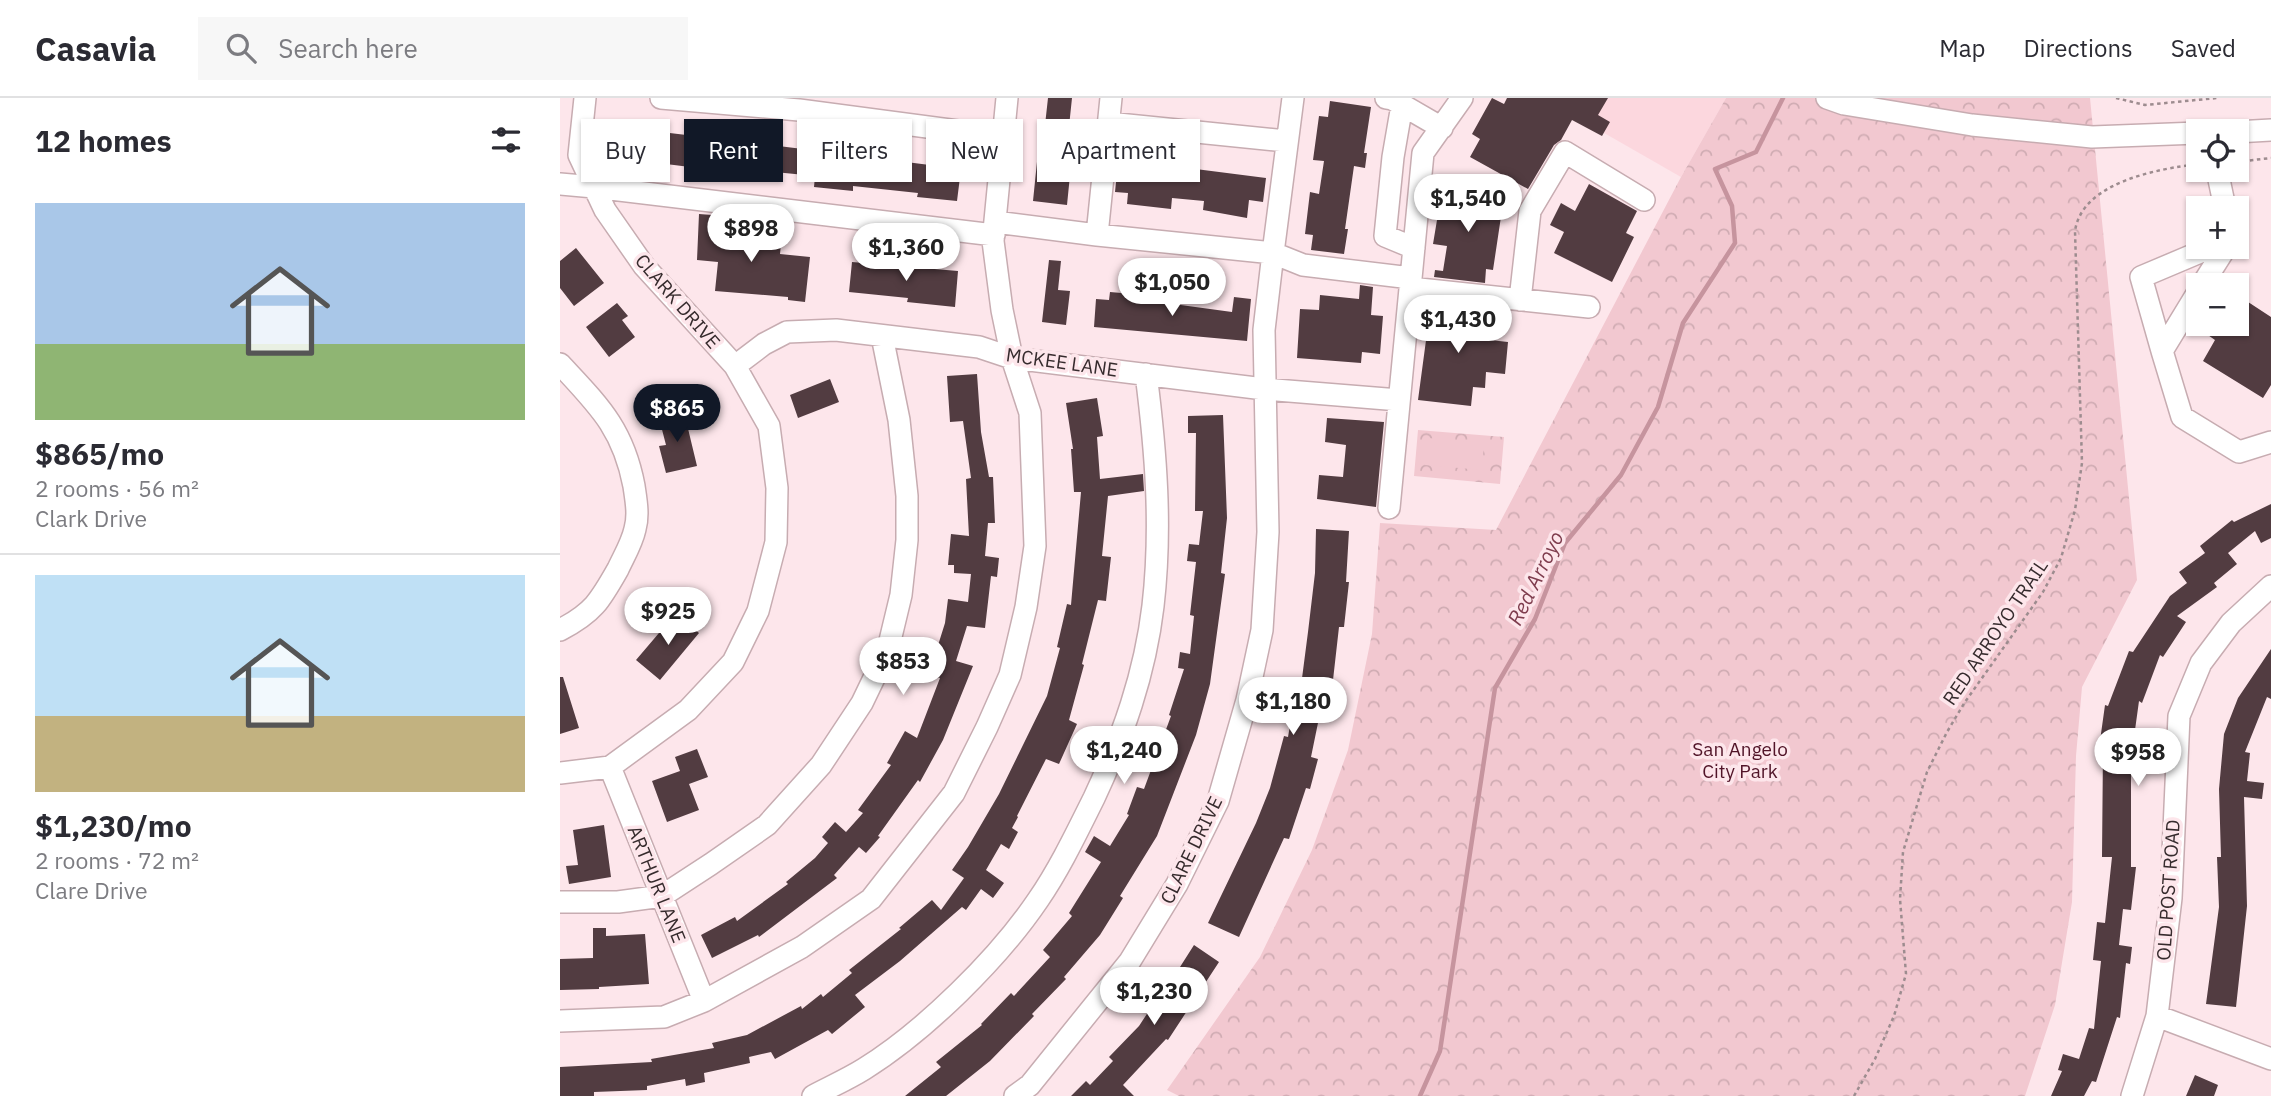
<!DOCTYPE html>
<meta charset="utf-8">
<style>
body{margin:0;font-family:"IBM Plex Sans",sans-serif;background:#f7f7f7;color:#2b2b33;height:100vh;display:flex;flex-direction:column;font-size:26px;white-space:nowrap}
*{box-sizing:border-box;margin:0}
p{font-size:23px;color:#7c7c81}
.icon{flex:none;width:38px;height:38px;fill:none;stroke:currentColor;stroke-width:2;stroke-linecap:round;stroke-linejoin:round}
.map{position:relative;flex:1;overflow:hidden}
.panel{display:flex;flex-direction:column;background:#fff;width:560px}
.panel>*{flex:none}
.top-card{position:absolute;left:21px;top:21px;width:665px;height:63px;display:flex;gap:14px}
.buttons{position:absolute;left:1626px;top:21px;display:grid;gap:14px}
.buttons a{display:grid;place-items:center;width:63px;height:63px;border-radius:0px;background:#fff;box-shadow:0 2px 5px #0004;font-size:35px}
.price{position:absolute;translate:-50% -60px;padding:0 16px;border-radius:24px;background:#fff;color:#222;font-size:23px;line-height:46px;filter:drop-shadow(0 2px 4px #0008)}
.price::after{content:'';position:absolute;left:50%;top:42px;width:21px;height:16px;margin-left:-10px;background:inherit;clip-path:polygon(0 0,100% 0,50% 100%)}
.price.selected{background:#111827;color:#fff}
ul{padding:0;list-style:none}
li{display:grid;align-content:center;gap:14px;height:371px;padding:0 35px}
li+li{border-top:2px solid #e1e1e2}
li span{display:grid;place-items:center;height:217px;border-radius:0px;color:#555}
li>.icon{margin-inline-start:auto}
span .icon{width:126px;height:126px;fill:#fffc;stroke-width:1}
li b{font-size:30px}
h2{display:flex;justify-content:space-between;align-items:center;height:84px;padding:0 35px;font-size:30px}
.chip{padding:0 24px;border-radius:0px;background:#fff;box-shadow:0 2px 5px #0004;font-size:24px;line-height:63px}
.chip.selected{background:#111827;color:#fff}
header{display:flex;align-items:center;gap:42px;box-sizing:border-box;height:98px;padding:0 35px;background:#fff;border-bottom:2px solid #e1e1e2}
header strong{font-size:33px}
nav{display:flex;gap:38px;margin-inline-start:auto;font-size:24px}
.search{width:490px;height:63px;background:#f7f7f7;display:flex;align-items:center;gap:18px;box-sizing:border-box;padding:0 24px;border-radius:0px;color:#7c7c81;font-size:26px}
main{display:flex;flex:1;min-height:0}
.map>svg:first-child{display:block}
.built{fill:#fcd7de}
.park{fill:url(#park-crowns)}
.pitch{fill:#f2c8d0}
.lines{fill:none;stroke-linecap:round;stroke-linejoin:round}
.stream{stroke:#c6949e;stroke-width:4.5}
.building{fill:#523c41}
.minor-casing{stroke:#c7acb1;stroke-width:24}
.path{stroke:#9d8c8f;stroke-width:2.5;stroke-dasharray:3.5 3.5;stroke-linecap:butt}
.minor{stroke:#fff;stroke-width:21}
.labels{text-anchor:middle;dominant-baseline:central;stroke-width:7;stroke-linejoin:round;paint-order:stroke}
.street-label{font-size:19px;fill:#362b2d;stroke:#fde6eb}
.park-label{font-size:19px;fill:#511428;stroke:#fde6eb}
.water-label{font-size:21px;font-style:italic;fill:#7f3d4e;stroke:#fde6eb}
</style>
<header>
<strong>Casavia</strong>
<div class="search"><svg class="icon" aria-label="search" viewBox="0 0 24 24"><circle cx="10" cy="10" r="6"/><path d="M15 15l6 6"/></svg>Search here</div>
<nav><a>Map</a><a>Directions</a><a>Saved</a></nav>
</header>
<main>
<section class="panel">
<h2>12 homes<svg class="icon" aria-label="filters" viewBox="0 0 24 24"><path d="M4 7h16M4 17h16"/><circle cx="9" cy="7" r="2"/><circle cx="15" cy="17" r="2"/></svg></h2>
<ul>
<li><span style="background:linear-gradient(#a9c7e8 65%,#8fb573 0)"><svg class="icon" aria-label="home" viewBox="0 0 24 24"><path d="M3 11l9-7 9 7M6 9v11h12V9"/></svg></span><div><b>$865/mo</b><p>2 rooms · 56 m²</p><p>Clark Drive</p></div></li>
<li><span style="background:linear-gradient(#bfe0f5 65%,#c2b280 0)"><svg class="icon" aria-label="home" viewBox="0 0 24 24"><path d="M3 11l9-7 9 7M6 9v11h12V9"/></svg></span><div><b>$1,230/mo</b><p>2 rooms · 72 m²</p><p>Clare Drive</p></div></li>
</ul>
</section>
<div class="map">
<svg width="1711" height="998" viewBox="0 0 1711 998">
<defs>
<pattern id="park-crowns" width="20" height="18" patternUnits="userSpaceOnUse" patternTransform="scale(1.75)"><rect width="20" height="18" fill="#f2c8d0"/><path d="M2 6a3 3 0 1 1 6 0M12 15a3 3 0 1 1 6 0" fill="none" stroke="#d0acb3"/></pattern>
</defs>
<rect width="100%" height="100%" fill="#fde6eb"/>
<path class="built" d="M983,0H1166L1121,79Z"/>
<path class="park" d="M1166,0H1530L1577,482L1522,589L1516,658L1512,804L1495,907L1465,998H619L607,992L700,859L752,752L788,652L812,536L820,425L936,432L1121,79Z
M858,332L944,339L940,386L854,378Z"/>
<path class="pitch" d="M868,340L924,345L922,372L865,367Z"/>
<g class="lines">
<path class="stream" d="M860,998L880,953L935,590L975,521L1005,445L1061,377L1098,309L1123,225L1175,145L1172,108L1155,71L1196,54L1223,0"/>
</g>
<path class="building" d="M488,0H512L506,57H512L507,107L473,103L478,54L481,36H484Z
M932,0L944,6L947,0H1048L1038,17L1050,24L1042,38L1012,22L1001,42L994,47L968,91L910,59L920,41L912,36Z
M770,3L811,9L804,55H807L805,70L794,68L785,131H788L784,156L751,152L753,137L745,136L750,94L759,96L764,63L753,62L759,18L768,19Z
M51,28L251,52L250,55L307,61V59L401,71L397,103L357,99L358,95L293,88V93L254,89L255,78L194,72L193,74L146,69V71L98,65L96,81L45,75Z
M571,53L622,58L620,69L706,80L703,104L689,102L687,120L643,112L644,103L612,100L611,111L567,106L568,95L555,94L558,64L570,66Z
M897,85L934,90L931,111L942,112L933,172L926,171L925,185L874,179L875,172L883,173L887,148L873,146L880,104L894,105Z
M1029,86L1077,113L1066,135L1074,139L1052,184L994,155L1004,134L990,127L1001,105L1015,113Z
M139,116L165,118L163,141L221,146L220,156L250,159L245,204L228,202V199L155,193L158,164L137,162Z
M16,150L44,185L14,208L0,190V163Z
M489,162L501,163L498,192L510,193L506,227L482,224Z
M292,164L398,173L395,209L347,204L348,200L289,194Z
M800,187L813,189L811,217L823,218L820,256L802,254L801,265L737,260L740,211L759,212L760,197L799,201Z
M550,194L584,197V202L672,214L674,199L691,201L687,243L534,229L536,201L549,202Z
M1682,200L1711,219V287L1703,300L1643,263L1655,242L1645,235L1651,226H1676V209Z
M57,205L68,218L62,222L75,239L49,259L26,229Z
M871,205L924,211L922,226L931,227L930,242L948,244L945,276L926,274L925,290L913,289L911,308L858,302Z
M417,276L421,334L429,379H433L435,425H428L425,458L439,460L437,479L431,478L425,530L407,528L396,563L413,568L383,642L360,684L358,682L318,738L320,739L306,755L299,749L274,777L277,780L199,839L198,837L152,860L141,837L175,819L177,823L228,786L226,784L255,760L268,745L262,739L275,724L286,734L303,715L298,712L331,667L327,665L345,633L357,640L380,580L369,576L385,525L388,501L408,504L411,476L394,475V467H388L391,436L409,438L406,381L411,380L403,323L390,324L387,278Z
M270,281L279,304L238,320L230,297Z
M537,300L543,338L537,339L540,381L583,376L584,393L548,398L542,458L551,459L546,503L538,502L522,566L524,567L509,622L517,626L499,666L486,661L457,718L458,719L452,730L458,734L449,751L441,746L426,772L444,785L433,800L421,791L406,812L402,809L340,863L295,897L305,909L272,936L268,932L215,961L211,954L189,959L190,965L144,975L145,984L126,988L125,981L87,988V992L34,994V998H0V969L92,964L91,961L154,950L152,945L187,937L241,908L242,911L261,896L263,899L292,875L289,872L341,831L339,830L372,802L381,812L404,780L392,772L408,749L439,696L487,598L500,550L497,549L507,506L511,507L521,394H514L511,351H513L506,305Z
M124,314L137,368L106,375L99,348L106,347L99,320Z
M663,317L667,420L661,475L665,476L650,586L636,637L597,738L560,798L563,800L540,837L504,879L506,881L472,916L474,918L430,963L386,998H345L381,969L376,964L422,927L421,926L451,895L454,898L490,859L483,852L512,818L509,815L541,764L525,754L534,738L550,748L569,717L567,716L577,689L584,691L611,618L609,617L624,571L618,570L620,554L630,556L634,518L630,517L636,464L627,463L629,446L639,447L643,413H635L636,335H628V318Z
M767,320L824,324L816,409L757,401L759,377L783,379L786,347L765,344Z
M1711,406V440L1701,445L1695,433L1668,455L1677,466L1654,485L1657,489L1617,518L1626,524L1603,559L1600,557L1582,605L1579,603L1575,632L1567,631L1562,664H1571V769H1576L1571,812L1563,811L1559,847L1572,849L1570,866L1566,865L1560,920L1557,919L1536,984L1532,983L1524,998H1491L1502,973L1498,972L1503,956L1519,961L1529,930L1534,931L1541,863L1533,862L1537,824L1545,825L1552,759H1542L1543,651L1539,650L1545,607L1548,608L1569,553L1573,554L1610,498L1627,485L1619,474L1645,455L1640,448L1672,422L1674,424Z
M756,431L789,433L786,484H789L784,529H779L773,582L767,581L751,659L758,661L750,691L746,690L729,741L724,740L679,839L648,825L696,725L710,690L724,638L728,639L737,587L741,588L748,534L755,475Z
M116,515L139,535L100,582L76,562Z
M1711,551V601L1707,599L1685,654L1690,655L1687,683L1704,685L1702,701L1684,699L1687,808L1676,909L1646,906L1659,809L1657,759H1661L1659,691L1664,636L1678,600Z
M0,579H3L19,630L0,636Z
M137,651L148,679L129,686L139,712L107,724L92,683L120,673L115,659Z
M44,727L51,779L9,786L6,768L18,767L13,732Z
M33,830H46V838L85,836L89,886L39,889V891L0,892V861L33,860Z
M634,847L659,864L608,942L606,941L563,987L574,998H511L526,983L530,987L553,963L549,959L579,928L604,890L606,891Z
M1635,977L1658,987L1654,998H1626Z"/>
<g class="lines">
<g class="minor-casing">
<path id="minor" d="M101,0L239,12L443,39
M733,0L713,155L743,167L851,180
M826,0L832,1L882,30
M1267,0L1284,6L1412,27L1532,39L1638,35
M842,7L833,59L825,138L854,150
M548,25L726,43
M1676,34L1711,32
M1657,72L1665,110
M0,86L34,89L434,137
M435,124L537,137L713,155L704,232L708,434L702,532L687,602L658,703L617,786L570,863L470,987L455,998
M537,137L551,0
M1642,187L1666,149
M850,190L1029,209
M1638,194L1602,253L1581,179L1652,149
M960,202L970,113L1005,54L1084,102
M1602,253L1622,319L1679,354L1711,344
M0,266C38,307 63,330 74,388C76,402 79,417 75,431C72,445 64,458 58,471C40,503 33,515 0,532
M175,268L204,246L227,234L276,232L419,249L452,260L704,291L839,302
M829,410L863,55L902,0
M50,669L144,903
M0,675L50,669L128,612L173,564L198,513L216,444L217,390L209,328L175,268L84,168L45,112L19,57L25,0
M0,804H58L102,798L151,766L207,727L261,667L302,605L328,551L341,497L347,442V398L339,322L322,238
M1597,918L1711,961
M0,923L104,919L144,903L242,849L311,801L394,695L427,629L450,577L466,509L475,448L470,315L452,260L442,212L433,143L447,0
M253,998C270,989 288,981 304,971C365,933 438,861 478,802C500,770 517,734 534,700C563,638 585,576 593,508C602,430 596,354 586,276
M1572,998L1597,918L1611,800L1619,618L1641,565L1671,525L1711,488"/>
</g>
<path class="path" d="M1556,0L1585,7L1657,0
M1676,64L1711,60
M1294,998L1315,961L1334,918L1346,876L1340,801L1343,754L1367,674L1387,634L1405,604L1483,494L1501,460L1515,412L1522,365L1515,133C1522,84 1598,71 1638,66"/>
<use href="#minor" class="minor"/>
</g>
<g class="labels">
<g class="street-label">
<text transform="translate(118 203) rotate(49)">CLARK DRIVE</text>
<text transform="translate(502 264) rotate(8)">MCKEE LANE</text>
<text transform="translate(1435 534) rotate(-56)">RED ARROYO TRAIL</text>
<text transform="translate(631 752) rotate(-64)">CLARE DRIVE</text>
<text transform="translate(97 786) rotate(68)">ARTHUR LANE</text>
<text transform="translate(1608 792) rotate(-86)">OLD POST ROAD</text>
</g>
<g class="park-label">
<text x="1180" y="651">San Angelo<tspan x="1180" dy="22">City Park</tspan></text>
</g>
<g class="water-label">
<text transform="translate(975 480) rotate(-64)">Red Arroyo</text>
</g>
</g>
</svg>
<div class="buttons">
<a><svg class="icon" aria-label="locate" viewBox="0 0 24 24"><circle cx="12" cy="12" r="6"/><path d="M12 2v4M12 18v4M2 12h4M18 12h4"/></svg></a>
<a>+</a>
<a>−</a>
</div>
<b class="price" style="left:908px;top:136px">$1,540</b>
<b class="price" style="left:191px;top:166px">$898</b>
<b class="price" style="left:346px;top:185px">$1,360</b>
<b class="price" style="left:612px;top:220px">$1,050</b>
<b class="price" style="left:898px;top:257px">$1,430</b>
<b class="price selected" style="left:117px;top:346px">$865</b>
<b class="price" style="left:108px;top:549px">$925</b>
<b class="price" style="left:343px;top:599px">$853</b>
<b class="price" style="left:733px;top:639px">$1,180</b>
<b class="price" style="left:564px;top:688px">$1,240</b>
<b class="price" style="left:1578px;top:690px">$958</b>
<b class="price" style="left:594px;top:929px">$1,230</b>
<div class="top-card">
<a class="chip">Buy</a>
<a class="chip selected">Rent</a>
<a class="chip">Filters</a>
<a class="chip">New</a>
<a class="chip">Apartment</a>
</div>
</div>
</main>
